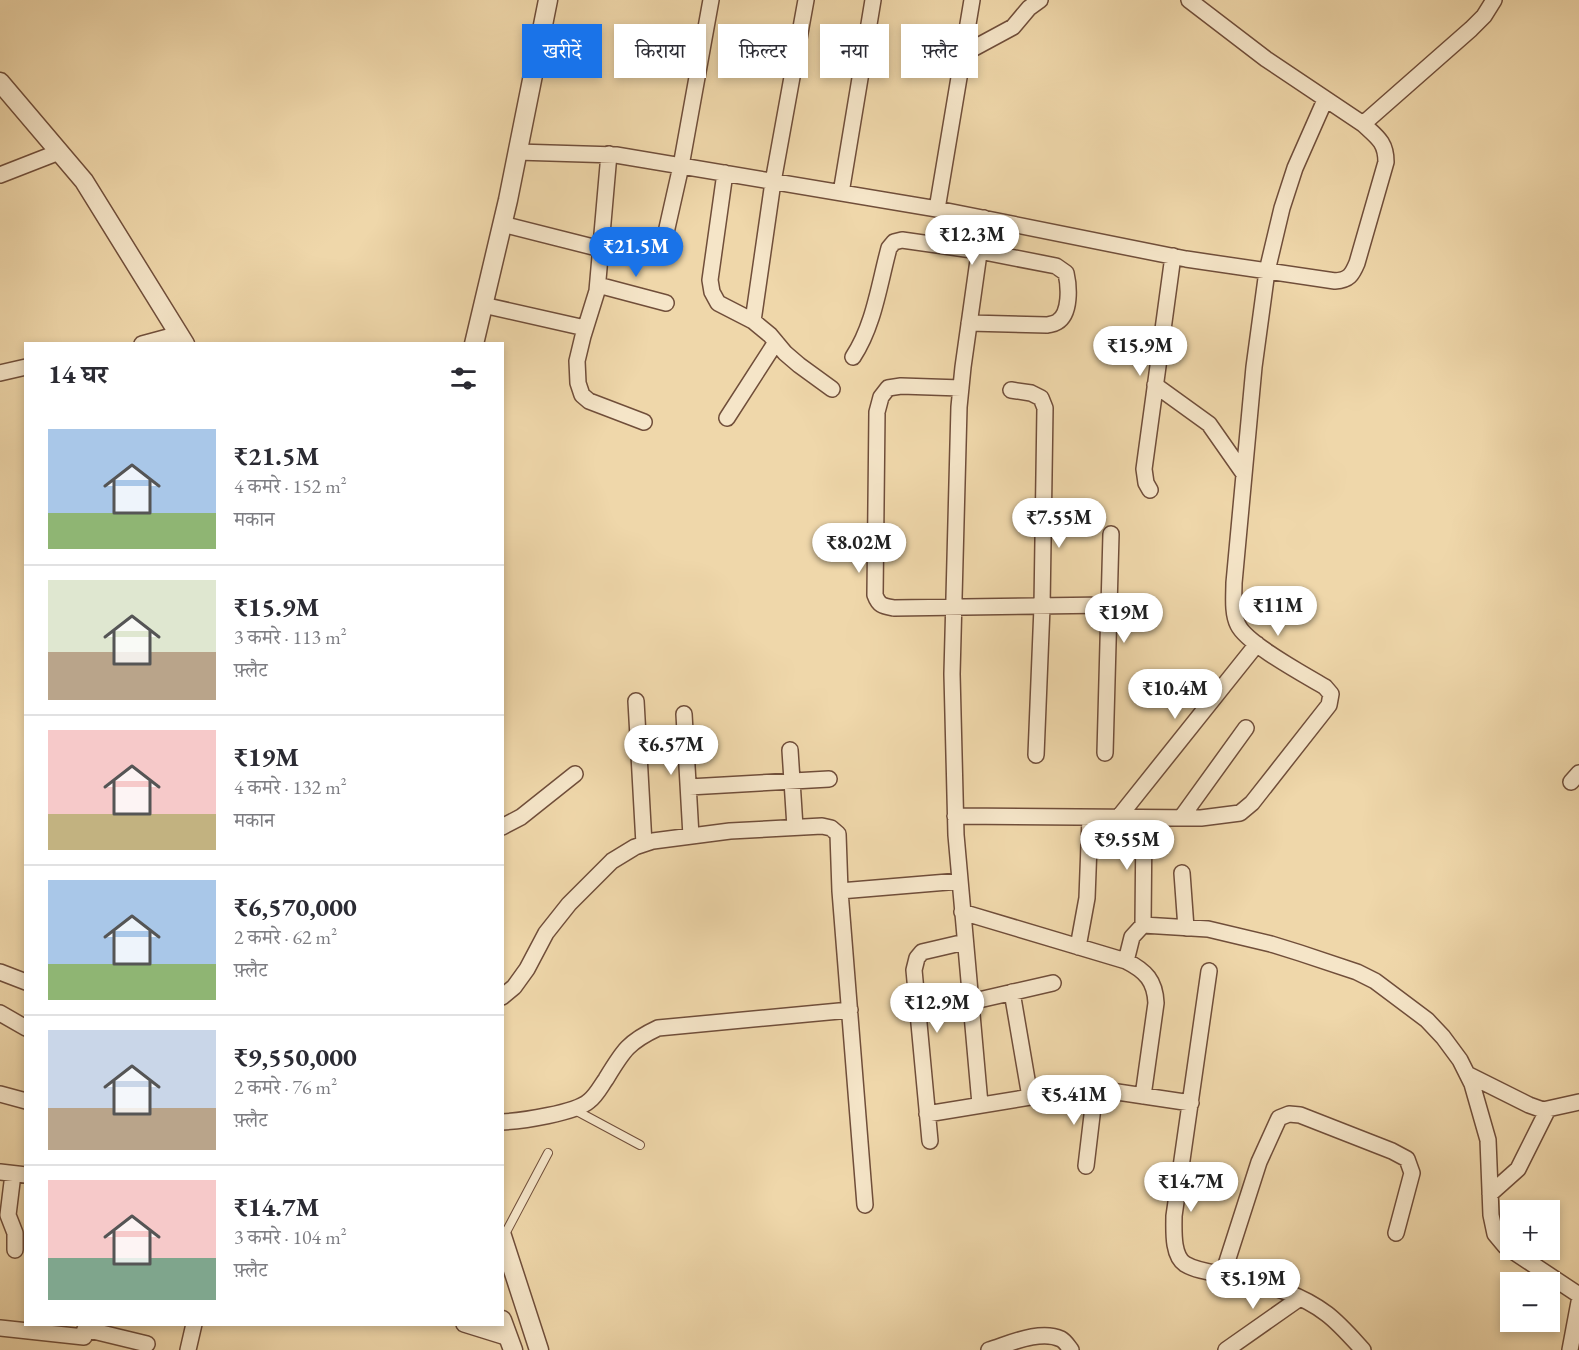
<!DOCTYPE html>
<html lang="hi">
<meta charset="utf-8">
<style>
body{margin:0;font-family:"EB Garamond","Noto Serif Devanagari",serif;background:#f7f7f7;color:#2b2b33;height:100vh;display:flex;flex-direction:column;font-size:22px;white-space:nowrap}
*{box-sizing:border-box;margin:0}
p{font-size:20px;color:#7c7c81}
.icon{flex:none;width:33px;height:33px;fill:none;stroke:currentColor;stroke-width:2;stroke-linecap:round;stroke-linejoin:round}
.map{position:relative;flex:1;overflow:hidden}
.panel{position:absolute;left:24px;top:342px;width:480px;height:984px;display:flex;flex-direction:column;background:#fff;border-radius:0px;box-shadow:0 3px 9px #0003}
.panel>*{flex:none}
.guide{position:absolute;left:522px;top:24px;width:570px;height:54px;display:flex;gap:12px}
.fabs{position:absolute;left:1500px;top:1200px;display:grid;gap:12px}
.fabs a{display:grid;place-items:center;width:60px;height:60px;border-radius:0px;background:#fff;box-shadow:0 3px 9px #0003;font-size:30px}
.price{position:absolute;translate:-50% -51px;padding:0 14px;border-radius:21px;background:#fff;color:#222;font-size:20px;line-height:39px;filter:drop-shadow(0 2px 3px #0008)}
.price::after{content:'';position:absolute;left:50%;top:36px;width:18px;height:14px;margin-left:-9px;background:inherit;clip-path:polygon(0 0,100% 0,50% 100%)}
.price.current{background:#1a73e8;color:#fff}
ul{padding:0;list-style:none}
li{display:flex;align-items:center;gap:18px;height:150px;padding:0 24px}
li+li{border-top:2px solid #e1e1e2}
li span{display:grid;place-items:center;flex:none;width:168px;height:120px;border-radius:0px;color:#555}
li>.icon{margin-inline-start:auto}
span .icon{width:72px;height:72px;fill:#fffc;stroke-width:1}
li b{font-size:26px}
h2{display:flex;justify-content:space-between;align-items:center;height:72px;padding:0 24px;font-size:26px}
.tag{padding:0 21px;border-radius:0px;background:#fff;box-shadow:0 3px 9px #0003;font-size:21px;line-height:54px}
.tag.current{background:#1a73e8;color:#fff}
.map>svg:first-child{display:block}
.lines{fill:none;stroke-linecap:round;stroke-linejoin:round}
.service-casing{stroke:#704e3a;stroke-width:10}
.minor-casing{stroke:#704e3a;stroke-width:18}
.tertiary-casing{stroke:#704e3a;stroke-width:21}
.service{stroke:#f5e5c8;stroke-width:8}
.minor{stroke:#f5e5c8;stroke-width:15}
.tertiary{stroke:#f5e5c8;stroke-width:18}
</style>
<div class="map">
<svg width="1579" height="1350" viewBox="0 0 1579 1350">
<rect width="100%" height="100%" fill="#efd7aa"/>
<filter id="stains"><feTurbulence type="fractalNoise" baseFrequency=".00333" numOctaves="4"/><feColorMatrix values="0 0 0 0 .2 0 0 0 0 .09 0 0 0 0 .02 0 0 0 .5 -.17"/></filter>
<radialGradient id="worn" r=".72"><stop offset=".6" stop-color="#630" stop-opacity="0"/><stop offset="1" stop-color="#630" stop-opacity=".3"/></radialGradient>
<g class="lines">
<g class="service-casing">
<path id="service" d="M573,1109L640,1145
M504,1236L548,1153"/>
</g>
<g class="minor-casing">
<path id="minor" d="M1189,0L1266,59L1363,124L1471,29L1484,16L1494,0
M963,54L1013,27L1029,8L1040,0
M517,152L616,155L937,209L1186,259L1335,281C1349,280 1352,275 1357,263L1386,162C1386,142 1377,137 1363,124
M609,154L597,291L583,336L577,361L578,383L582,395L589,401L644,422
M725,173L710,280L712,292L718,303L753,321L770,335L785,353L799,365L832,389
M0,175L59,152
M841,193L873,0
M937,209L972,0
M502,224L601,249
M602,240L648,247L658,246L665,237L681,166L711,0
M598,285L666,303
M483,305L585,328
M753,321L773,182L806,0
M142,344L179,334
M853,357C874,325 879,285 889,248L894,242L902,240L979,251L1056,266L1066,273C1069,286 1071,314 1057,322C1054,324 1051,324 1047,325L969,323
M0,373L26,367
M1155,385L1209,424L1244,474
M961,388L901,386L888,388L881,397L877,412L875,595C879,606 883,606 894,608L1109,605
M1011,390L1031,393L1041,398L1045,408L1042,607L1036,755
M727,418L776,342
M1150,490L1146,483L1144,469L1173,256
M636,701L644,844
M684,714L691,836
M790,750L795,827
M1105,753L1111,534
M1571,782L1579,773
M689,787L829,779
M955,816L1201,818L1240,813L1252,803L1329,705L1331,694L1325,687C1305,675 1247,644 1238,625C1232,613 1234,596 1234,583L1254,367L1267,271L1282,208L1295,168L1325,100
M1118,818L1257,644
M1181,818L1246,728
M502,827L521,817L575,774
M1182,873L1186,928
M840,891L960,881
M962,912L1126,961C1146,971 1155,981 1156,1003L1143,1096
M1143,925L1144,818
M1078,947L1087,898L1090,818
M1126,961L1132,937L1143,925L1208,929L1271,944L1300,953L1357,972L1375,981L1427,1020L1443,1037L1460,1060L1472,1084L1488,1140L1491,1215L1495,1234L1505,1246L1579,1295
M1209,971L1174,1216C1174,1230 1172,1255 1185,1264C1200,1273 1222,1273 1239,1278C1270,1286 1301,1294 1327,1314C1340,1324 1352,1338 1363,1350
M0,972L26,982
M1012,992L1030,1097
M502,997L514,987L527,969L546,933L569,904L612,861L635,847L653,841L730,831L822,826L831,828L838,834L840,891L865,1205
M918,1010L970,1002L1053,983
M0,1013L26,1028
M1467,1074L1529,1105L1543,1110L1579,1102
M0,1094L26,1101
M980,1104L956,835L952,674L959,407L963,367L984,218
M927,1114L1079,1089L1104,1090L1191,1103
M502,1122C521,1121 576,1113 589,1101C596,1096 601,1086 606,1079C623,1051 628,1042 658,1028L850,1010
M930,1141L914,970L917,958L922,952L965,942
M1086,1166L1095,1090
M0,1172L26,1175
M13,1174L8,1215L15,1233V1250
M1490,1194L1518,1169L1548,1109
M1223,1274L1259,1162L1279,1118L1289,1114L1300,1115L1392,1151L1407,1159L1412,1173L1396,1233
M464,1324L509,1338
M0,1328L84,1337
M85,1329L147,1344
M188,1350L194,1324
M989,1350C1009,1344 1040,1329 1061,1339C1065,1341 1068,1346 1071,1350
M1226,1350L1300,1298
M1570,1350L1579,1302"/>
</g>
<g class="tertiary-casing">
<path id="tertiary" d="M0,82L84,181L185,344
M474,344L508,200L548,0
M502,1236L539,1350
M502,1320L513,1350"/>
</g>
<use href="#service" class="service"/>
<use href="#minor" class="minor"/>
<use href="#tertiary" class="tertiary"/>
</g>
<rect width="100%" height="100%" filter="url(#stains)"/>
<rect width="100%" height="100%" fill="url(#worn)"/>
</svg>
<div class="fabs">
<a>+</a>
<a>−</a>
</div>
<b class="price" style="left:972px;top:266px">₹12.3M</b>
<b class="price current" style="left:636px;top:278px">₹21.5M</b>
<b class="price" style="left:1140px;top:377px">₹15.9M</b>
<b class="price" style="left:1059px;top:549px">₹7.55M</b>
<b class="price" style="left:859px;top:574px">₹8.02M</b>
<b class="price" style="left:1278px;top:637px">₹11M</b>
<b class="price" style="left:1124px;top:644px">₹19M</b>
<b class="price" style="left:1175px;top:720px">₹10.4M</b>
<b class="price" style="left:671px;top:776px">₹6.57M</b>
<b class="price" style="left:1127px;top:871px">₹9.55M</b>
<b class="price" style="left:937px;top:1034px">₹12.9M</b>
<b class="price" style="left:1074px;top:1126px">₹5.41M</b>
<b class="price" style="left:1191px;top:1213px">₹14.7M</b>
<b class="price" style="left:1253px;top:1310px">₹5.19M</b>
<div class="guide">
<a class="tag current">खरीदें</a>
<a class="tag">किराया</a>
<a class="tag">फ़िल्टर</a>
<a class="tag">नया</a>
<a class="tag">फ़्लैट</a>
</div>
<section class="panel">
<h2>14 घर<svg class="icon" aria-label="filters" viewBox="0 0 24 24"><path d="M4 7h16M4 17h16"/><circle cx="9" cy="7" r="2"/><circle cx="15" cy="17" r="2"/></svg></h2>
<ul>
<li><span style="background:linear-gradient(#a9c7e8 70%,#8fb573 0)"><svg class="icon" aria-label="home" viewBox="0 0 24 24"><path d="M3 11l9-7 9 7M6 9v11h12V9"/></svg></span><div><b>₹21.5M</b><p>4 कमरे · 152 m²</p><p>मकान</p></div></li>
<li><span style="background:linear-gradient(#dfe7d0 60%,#b9a48a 0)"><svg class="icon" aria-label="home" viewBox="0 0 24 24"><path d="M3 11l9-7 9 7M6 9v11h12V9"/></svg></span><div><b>₹15.9M</b><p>3 कमरे · 113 m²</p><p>फ़्लैट</p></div></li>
<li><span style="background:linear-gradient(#f6c9c9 70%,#c2b280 0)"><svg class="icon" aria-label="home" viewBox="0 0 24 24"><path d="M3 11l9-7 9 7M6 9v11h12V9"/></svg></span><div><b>₹19M</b><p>4 कमरे · 132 m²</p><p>मकान</p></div></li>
<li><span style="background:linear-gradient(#a9c7e8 70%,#8fb573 0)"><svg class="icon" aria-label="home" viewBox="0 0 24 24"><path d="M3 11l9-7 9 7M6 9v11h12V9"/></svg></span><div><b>₹6,570,000</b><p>2 कमरे · 62 m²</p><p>फ़्लैट</p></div></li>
<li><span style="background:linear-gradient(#c9d6e8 65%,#b9a48a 0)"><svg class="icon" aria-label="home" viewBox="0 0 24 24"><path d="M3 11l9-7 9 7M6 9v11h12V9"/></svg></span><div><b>₹9,550,000</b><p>2 कमरे · 76 m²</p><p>फ़्लैट</p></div></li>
<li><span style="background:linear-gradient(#f6c9c9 65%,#7fa58c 0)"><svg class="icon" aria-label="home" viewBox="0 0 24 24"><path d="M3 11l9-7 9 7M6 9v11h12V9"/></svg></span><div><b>₹14.7M</b><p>3 कमरे · 104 m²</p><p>फ़्लैट</p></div></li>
</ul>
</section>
</div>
